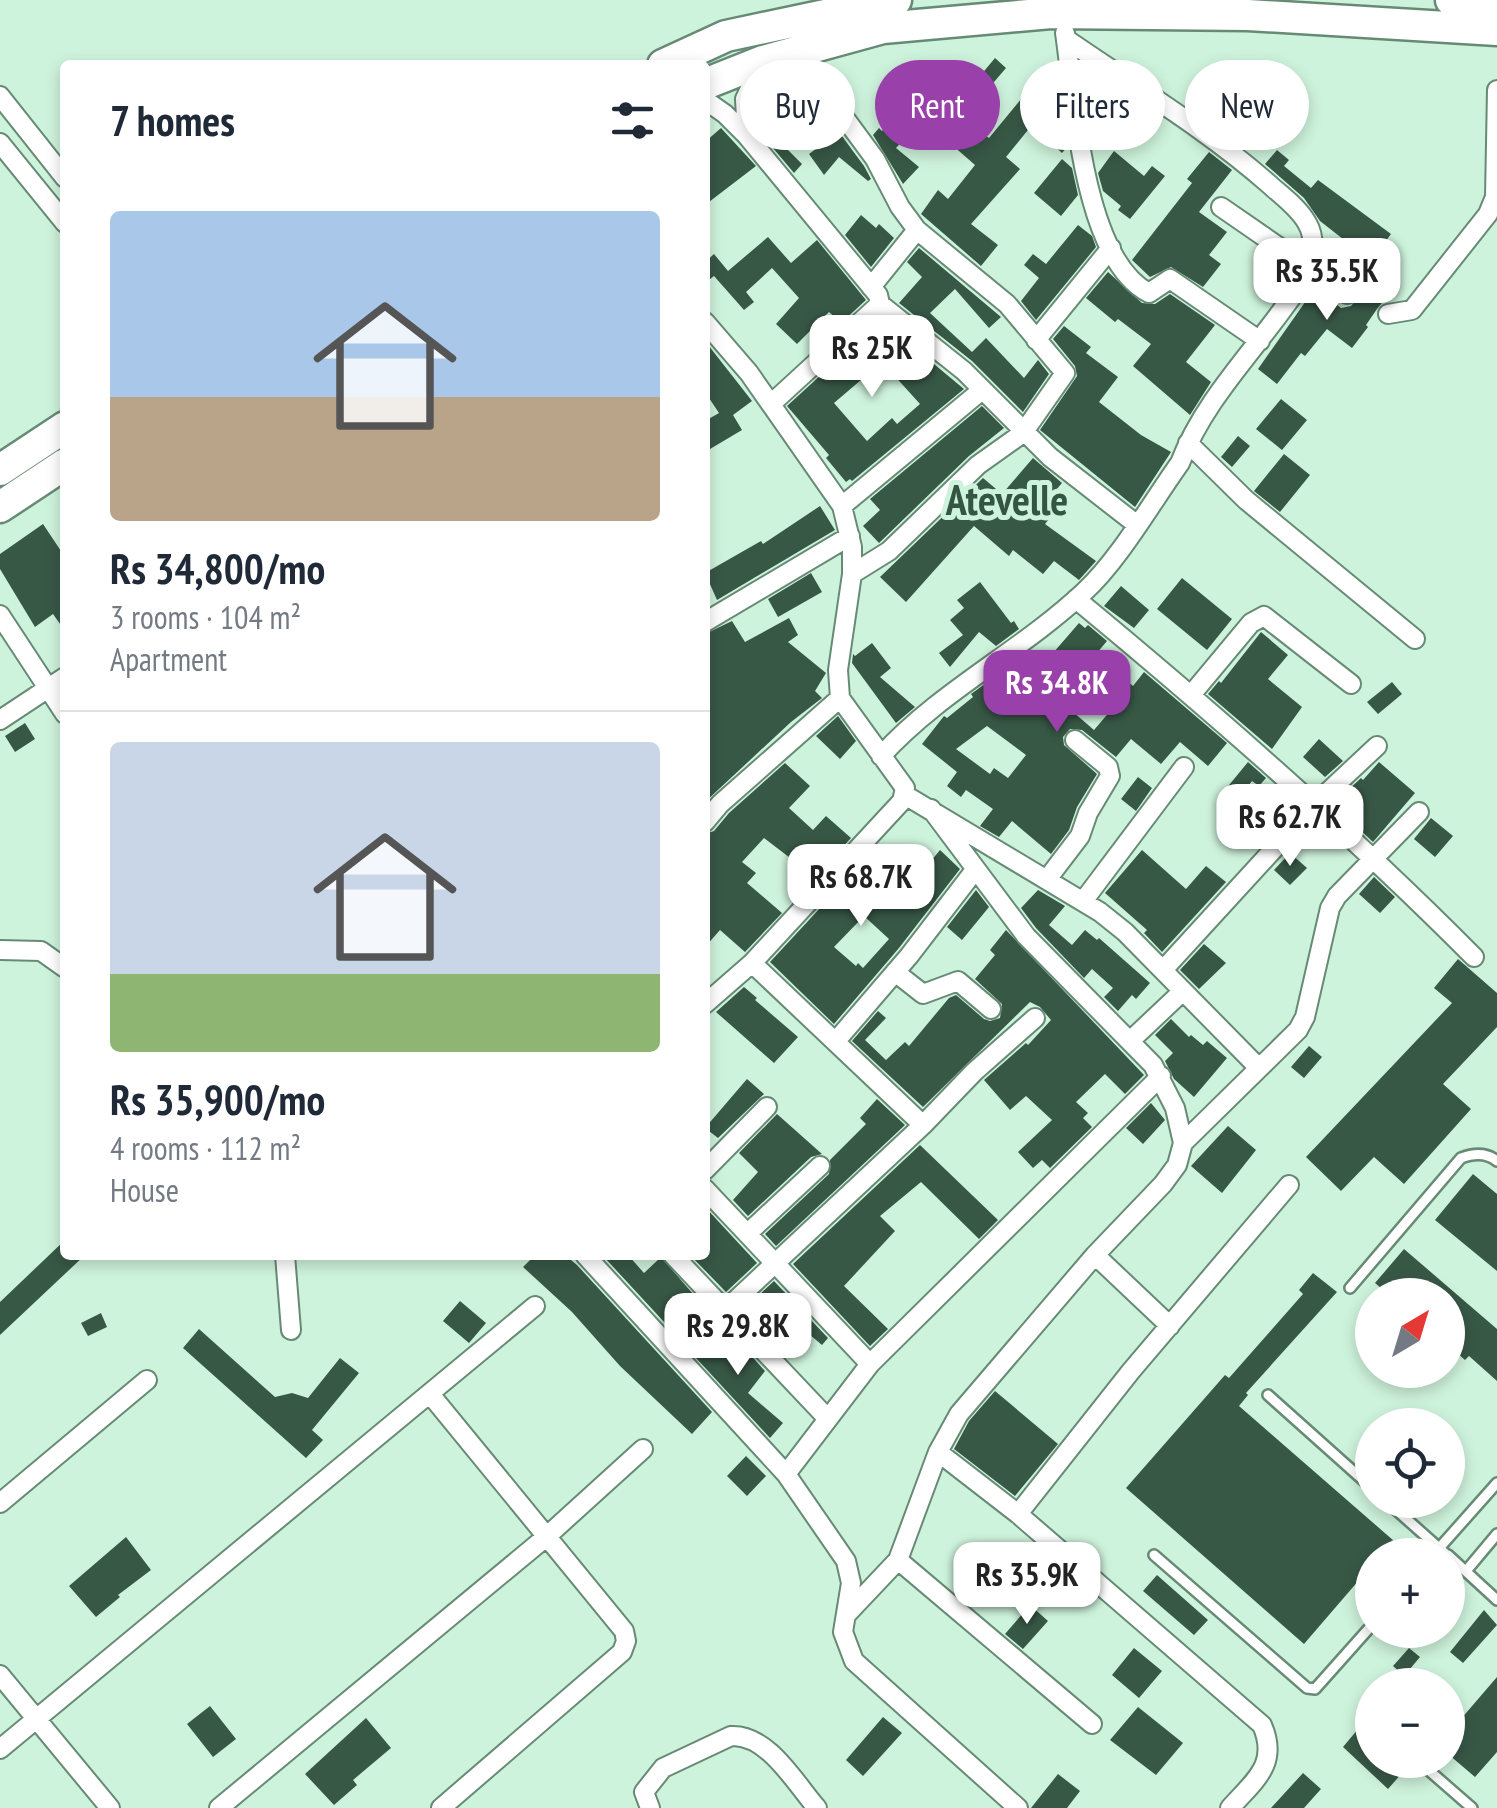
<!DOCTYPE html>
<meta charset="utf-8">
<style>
body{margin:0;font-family:"PT Sans Narrow",sans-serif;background:#f6f6f7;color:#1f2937;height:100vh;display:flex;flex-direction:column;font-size:38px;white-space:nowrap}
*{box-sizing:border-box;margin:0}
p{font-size:32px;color:#747a83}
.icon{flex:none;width:55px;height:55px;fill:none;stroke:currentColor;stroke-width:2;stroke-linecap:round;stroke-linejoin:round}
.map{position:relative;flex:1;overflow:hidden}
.drawer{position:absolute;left:60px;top:60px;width:650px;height:1200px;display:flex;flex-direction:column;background:#fff;border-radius:10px;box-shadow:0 5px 15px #0003}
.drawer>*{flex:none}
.top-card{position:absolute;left:740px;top:60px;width:605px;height:90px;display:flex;gap:20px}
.needle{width:65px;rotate:38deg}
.buttons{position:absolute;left:1355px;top:1278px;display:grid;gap:20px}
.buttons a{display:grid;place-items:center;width:110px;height:110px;border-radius:50%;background:#fff;box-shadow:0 5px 15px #0003;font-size:50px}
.price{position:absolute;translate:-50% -85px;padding:0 22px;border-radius:20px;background:#fff;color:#222;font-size:32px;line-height:65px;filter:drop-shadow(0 2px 5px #0008)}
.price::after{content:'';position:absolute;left:50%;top:60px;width:30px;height:22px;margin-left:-15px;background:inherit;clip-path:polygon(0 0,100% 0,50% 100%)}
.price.selected{background:#9940ab;color:#fff}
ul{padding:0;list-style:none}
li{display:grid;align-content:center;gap:20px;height:530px;padding:0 50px}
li+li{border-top:2px solid #e0e1e3}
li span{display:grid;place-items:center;height:310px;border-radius:10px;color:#555}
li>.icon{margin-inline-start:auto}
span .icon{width:180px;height:180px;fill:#fffc;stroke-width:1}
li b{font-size:42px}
h2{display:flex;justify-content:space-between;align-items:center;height:120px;padding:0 50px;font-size:42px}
.tag{padding:0 35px;border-radius:45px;background:#fff;box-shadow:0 5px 15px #0003;font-size:35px;line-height:90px}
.tag.selected{background:#9940ab;color:#fff}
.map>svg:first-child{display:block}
.building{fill:#385846;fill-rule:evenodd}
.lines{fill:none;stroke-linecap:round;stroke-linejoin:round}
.lane-casing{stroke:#678a75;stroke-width:14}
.street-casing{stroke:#678a75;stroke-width:22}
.highway-casing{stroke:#678a75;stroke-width:35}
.lane{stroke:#fff;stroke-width:9}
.street{stroke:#fff;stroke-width:18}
.highway{stroke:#fff;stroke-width:30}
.labels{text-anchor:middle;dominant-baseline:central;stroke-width:10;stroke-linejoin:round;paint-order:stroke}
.quarter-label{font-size:42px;font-weight:bold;fill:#345542;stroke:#cef3dc}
</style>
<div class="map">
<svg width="1497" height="1808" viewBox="0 0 1497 1808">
<rect width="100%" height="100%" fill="#cef3dc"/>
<path class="building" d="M995,58L1006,68L964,117L989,138L1035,82L1053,96L1043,109L1065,129L1068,146L1062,153L1032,125L1006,157L1020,169L971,224L998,245L981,266L921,214L938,190L948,199L975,165L935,130Z
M800,78L815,99L797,114L801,119L788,130L769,108Z
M910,99L925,116L896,148L919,167L903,184L873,135L879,128L882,131Z
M721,128L756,166L705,205V142Z
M839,132L864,166L871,179L868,181L839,157L824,175L809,154Z
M780,142L802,164L794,173L773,148Z
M1277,150L1289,160L1284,166L1311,188L1318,180L1391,234L1371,261L1320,221L1304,198L1265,164Z
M1114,151L1144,176L1152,166L1165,176L1130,219L1118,210L1121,206L1103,191L1098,173Z
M1209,152L1232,170L1199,212L1227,232L1209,255L1221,264L1203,287L1171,267L1150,277L1132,260L1192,183L1187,179Z
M1062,159L1072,168L1078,195L1061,216L1034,193Z
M861,215L876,228L879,224L894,238L871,267L845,235Z
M1078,225L1092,236L1096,247L1036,320L1021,301L1039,278L1024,265L1033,254L1046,264Z
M768,237L791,263L817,240L866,300L841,323L829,312L797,344L776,324L799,298L772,268L746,292L754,302L744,310L714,276L705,283V262L714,254L728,271Z
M919,248L1001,317L989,328L955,289L930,313L972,352L986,338L1024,378L1038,360L1049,374L1023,412L972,361L899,303L922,277L907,262Z
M1373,266L1397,284L1377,309L1366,325L1368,327L1352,348L1327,329L1305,356L1301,353L1277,384L1258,369L1315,288L1341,308L1351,306L1359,296L1357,287Z
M1108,272L1142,303L1155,304L1170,294L1215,325L1186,362L1211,382L1190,415L1133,366L1151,344L1118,319L1115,322L1086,298Z
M881,320L964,389L852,481L850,479L846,482L826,458L829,455L787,406ZM882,362L920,404L897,424L892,418L867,441L834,403Z
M1064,326L1091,347L1086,353L1118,377L1099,402L1141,435L1171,452L1135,507L1040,430L1077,376L1075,366L1053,339Z
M705,341L752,401L733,415L742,430L705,452V421L719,413L705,392Z
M1281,399L1307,420L1282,450L1256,429Z
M982,406L1004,428L969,456L879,543L863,526L880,510L870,499Z
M1238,436L1250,446L1232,467L1221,457Z
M1284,454L1310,475L1280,512L1254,491Z
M1033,458L1062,483L1040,509L1050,518L1045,524L1096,561L1079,580L1054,561L1043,574L1013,550L1009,556L974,526L906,602L880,577L983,478L1002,494Z
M820,506L835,530L717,600L705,573L761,541L763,544Z
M43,524L65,557V631L53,614L35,627L0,569V554Z
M811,573L822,592L778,617L768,599Z
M1182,578L1232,619L1207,650L1157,609Z
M980,582L1011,623L1014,621L1019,629L996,646L979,632L950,667L939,653L963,635L950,620L964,608L957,600Z
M1121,586L1149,610L1134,628L1104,606Z
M789,618L798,635L788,642L826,673L815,691L822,698L791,722L705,802V634L732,621L745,642Z
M1079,623L1085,628L1088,625L1107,641L1096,654L1133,686L1144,672L1227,743L1208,766L1180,742L1161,764L1131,739L1116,757L1082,730L1070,729L1063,737L1064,745L1097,774L1077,807L1069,830L1051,854L1012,821L999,837L980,826L993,809L966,790L961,797L947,786L957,772L922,744L944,716L947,718L973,697L971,694L1018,660L1034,675ZM1082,672L1118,702L1094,730L1058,699ZM987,726L1026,755L1008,778L994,768L990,774L956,749Z
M1261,632L1288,655L1268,679L1302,707L1272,749L1208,694L1219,681L1221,683Z
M872,643L891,668L880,677L915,707L896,723L852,663L853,654L855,656Z
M1392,682L1402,694L1378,714L1367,702Z
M838,716L856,741L840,759L816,736Z
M25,723L35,739L15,752L5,736Z
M1319,739L1343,761L1325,777L1303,757Z
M1248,762L1266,778L1259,786L1252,781L1237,800L1225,790Z
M1379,762L1415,793L1373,842L1355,825L1361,818L1341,801L1346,796L1344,794L1361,778L1363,780Z
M785,763L810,786L789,808L813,830L826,816L851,838L815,877L764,838L742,862L756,873L747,883L782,913L745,952L720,930L705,947V834L714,831L729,813Z
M1138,777L1152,788L1136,811L1121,799Z
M1431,818L1453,836L1435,857L1414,839Z
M897,850L922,872L940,850L960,869L899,948L834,1024L770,962L873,851L886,862ZM864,916L889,939L863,968L858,963L856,966L834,947Z
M1142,850L1186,889L1206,866L1226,882L1162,952L1144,933L1147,930L1105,893Z
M1290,853L1307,868L1290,885L1274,870Z
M1374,877L1395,897L1380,913L1359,894Z
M976,890L989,907L962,940L947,927Z
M1038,890L1065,906L1049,925L1072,945L1085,930L1097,940L1099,938L1150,983L1136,999L1132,995L1118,1011L1104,997L1113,988L1092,969L1084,978L1036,928L1021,908Z
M1006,930L1144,1075L1125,1094L1105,1074L1076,1102L1088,1113L1083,1118L1092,1127L1050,1168L1042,1160L1033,1168L1018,1152L1052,1120L1026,1096L1010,1110L984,1080L1026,1043L1028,1045L1051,1020L1040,1007L1030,1002L923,1107L852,1041L878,1011L886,1018L865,1040L886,1060L905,1042L909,1046L949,998L956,995L984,1019L990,1021L1000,1018L1002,1004L975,979L995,955L990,950Z
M1204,944L1226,963L1199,989L1180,970Z
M1458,959L1497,993V1027L1443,1084L1471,1109L1404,1184L1374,1157L1341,1191L1306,1157L1452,1003L1434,988Z
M744,987L757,998L755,1000L798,1037L774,1063L716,1012Z
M1171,1019L1189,1037L1191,1035L1203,1045L1207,1041L1227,1058L1194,1097L1174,1079L1165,1061L1173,1053L1155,1035Z
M1309,1046L1322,1057L1304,1078L1291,1067Z
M747,1079L764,1094L718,1138L705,1128Z
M877,1099L905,1125L776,1246L765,1234L829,1174L830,1160L866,1124L860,1118Z
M1151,1103L1165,1120L1143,1144L1126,1128Z
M777,1114L822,1154L811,1157L748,1216L733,1200L758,1172L739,1153Z
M1228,1126L1256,1150L1222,1193L1191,1166Z
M920,1145L998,1220L979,1239L921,1182L880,1216L895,1231L844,1286L888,1329L870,1346L793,1264Z
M1473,1174L1497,1194V1271L1435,1220Z
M705,1207L757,1263L726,1292L690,1255H705Z
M65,1240V1255H85L0,1335V1302Z
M1404,1249L1497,1329V1381L1469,1356L1465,1360L1448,1345V1295H1389L1375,1283Z
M535,1255H565L577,1265L712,1412L692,1434L620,1366L572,1312L523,1267Z
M606,1255H628L644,1273L661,1257L707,1310L691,1325L676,1311L665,1323L604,1257Z
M1313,1273L1337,1292L1246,1393L1248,1395L1239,1406L1394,1541L1381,1555H1372V1565L1304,1644L1126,1488L1225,1375L1229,1378L1303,1294L1299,1290Z
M774,1281L828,1338L822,1345L797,1324L777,1347L763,1332L777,1315L757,1297Z
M460,1301L486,1323L469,1343L443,1321Z
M101,1313L107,1327L88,1336L81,1323Z
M199,1329L275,1397L292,1393L308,1398L340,1358L359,1373L312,1430L323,1440L306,1458L183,1348Z
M720,1332L747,1351L765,1371L748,1393L783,1423L770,1438L696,1358Z
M995,1391L1058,1444L1015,1496L954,1449L969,1421Z
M746,1456L766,1476L747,1496L727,1476Z
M126,1537L151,1570L118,1595L120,1597L96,1617L69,1586Z
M1157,1575L1208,1620L1194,1635L1143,1591Z
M1030,1605L1048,1621L1023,1649L1005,1634Z
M1484,1610L1497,1625L1463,1663L1450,1652Z
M1134,1648L1162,1671L1139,1698L1112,1675Z
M1409,1648L1420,1657L1404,1676L1393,1666Z
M1497,1677V1752L1475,1777L1448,1754V1734Z
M210,1706L236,1739L213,1757L187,1724Z
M1138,1707L1183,1743L1156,1775L1110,1740Z
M883,1717L902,1733L863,1776L846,1760Z
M366,1718L391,1748L353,1780L357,1785L334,1805L305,1774Z
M1358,1729L1372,1741V1760H1390L1403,1772L1388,1789L1343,1747Z
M1303,1773L1321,1789L1304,1808H1271Z
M1058,1774L1080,1791L1067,1808H1031Z"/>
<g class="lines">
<g class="lane-casing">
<path id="lane" d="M1350,1288L1461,1158C1474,1153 1486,1152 1497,1161
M1268,1395L1372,1488
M1385,1500L1447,1555
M1154,1555L1307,1688L1315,1689L1372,1625
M1433,1555L1497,1483
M1448,1555L1497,1600
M1466,1571L1497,1534
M1417,1760L1472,1808"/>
</g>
<g class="street-casing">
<path id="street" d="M1065,33C1075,101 1083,259 1149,293L1170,279L1260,341
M796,52L875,159L900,207L917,230L1007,304L1065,373L1023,433L978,465L889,551L852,574
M0,96L65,178
M705,100L725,114L747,136L878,295L880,304L771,404
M747,136L745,99L763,62
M0,143L65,223
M1221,207L1347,294
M871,287L917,230
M880,304L964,371L1050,457L1136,524
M1388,314L1412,310L1488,214L1495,197L1497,90
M705,322L749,373L842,506L852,547V574L838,670L840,698L905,788L902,801L752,963L705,1004
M1036,340L1111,248
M1188,443L1246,500L1415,639
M842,506L982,390
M1076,599C1214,713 1348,830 1474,957
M0,615L65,714
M705,622L850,536
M1191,695L1251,623L1264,616L1351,684
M0,720L65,677
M881,756C940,691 1020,652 1084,592C1119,560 1152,502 1180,463C1207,392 1268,338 1307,274C1315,262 1315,236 1307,223C1299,208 1282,196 1270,185C1208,130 1134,86 1066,39
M905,795L1100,912L1125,932L1259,1068
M705,822L720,804L840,698
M1048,878L1080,836L1088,813L1110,776L1108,767L1075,740
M1084,900L1184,767
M0,950L41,951L65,968
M752,963L923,1125L974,1072L1035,1018
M1163,970L1315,804L1377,746
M895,972L923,994L958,981L991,1009
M836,1041L909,956L975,870
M1130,1041L1183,991
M1183,1143L1298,1030L1305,1017L1330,908L1337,896L1419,812
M705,1170L767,1107
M705,1189L870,1364L786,1474L846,1561L851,1583L843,1632L854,1661L1018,1808
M748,1233L820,1166
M285,1255L291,1330
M585,1255L786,1474
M673,1255L828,1419
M1095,1255L1170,1326
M678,1354L923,1125
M870,1364L1161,1076
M430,1394L624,1631L626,1641L622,1652L441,1808
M938,1452L1018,1514L1262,1725C1279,1764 1255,1780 1230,1808
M0,1503L147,1380
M1018,1514L1131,1371L1289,1185
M898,1560L1092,1724
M846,1615L898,1560L938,1452L959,1414L1095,1255L1163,1184L1177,1165L1183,1143L1175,1108L1153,1065L1026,936L931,809
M0,1675L110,1808
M0,1749L535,1306
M219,1808L546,1537L643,1449
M650,1808L644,1792L663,1768L731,1736C768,1734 795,1783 817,1808"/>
</g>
<g class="highway-casing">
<path id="highway" d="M1451,0L1497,3
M663,65L726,36L896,0
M705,84L763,61L883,28L1051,13L1248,15L1497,30
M0,470L65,427
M0,507L65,464"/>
</g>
<use href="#lane" class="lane"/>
<use href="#street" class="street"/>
<use href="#highway" class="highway"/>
</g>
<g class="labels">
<g class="quarter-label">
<text x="1007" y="499">Atevelle</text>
</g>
</g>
</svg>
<div class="buttons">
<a><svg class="needle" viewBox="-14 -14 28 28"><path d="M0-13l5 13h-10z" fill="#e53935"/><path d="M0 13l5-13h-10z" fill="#747a83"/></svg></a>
<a><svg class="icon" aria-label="locate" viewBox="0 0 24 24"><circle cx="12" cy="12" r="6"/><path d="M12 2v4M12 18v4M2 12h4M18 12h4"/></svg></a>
<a>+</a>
<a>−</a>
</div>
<b class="price" style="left:1327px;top:323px">Rs 35.5K</b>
<b class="price" style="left:872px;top:400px">Rs 25K</b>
<b class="price selected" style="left:1057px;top:735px">Rs 34.8K</b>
<b class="price" style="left:1290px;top:869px">Rs 62.7K</b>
<b class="price" style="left:861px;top:929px">Rs 68.7K</b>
<b class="price" style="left:738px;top:1378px">Rs 29.8K</b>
<b class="price" style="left:1027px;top:1627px">Rs 35.9K</b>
<div class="top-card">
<a class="tag">Buy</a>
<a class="tag selected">Rent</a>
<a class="tag">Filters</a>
<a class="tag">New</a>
</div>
<section class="drawer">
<h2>7 homes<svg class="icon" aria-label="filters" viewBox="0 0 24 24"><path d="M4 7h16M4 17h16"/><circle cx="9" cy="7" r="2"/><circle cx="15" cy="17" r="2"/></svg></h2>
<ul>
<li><span style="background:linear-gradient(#a9c7e8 60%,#b9a48a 0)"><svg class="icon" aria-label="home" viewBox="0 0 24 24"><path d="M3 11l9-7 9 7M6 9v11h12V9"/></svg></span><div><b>Rs 34,800/mo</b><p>3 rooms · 104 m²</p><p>Apartment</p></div></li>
<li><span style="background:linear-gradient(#c9d6e8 75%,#8fb573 0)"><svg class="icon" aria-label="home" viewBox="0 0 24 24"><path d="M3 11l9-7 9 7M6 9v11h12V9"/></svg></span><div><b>Rs 35,900/mo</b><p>4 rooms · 112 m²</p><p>House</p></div></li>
</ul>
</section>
</div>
